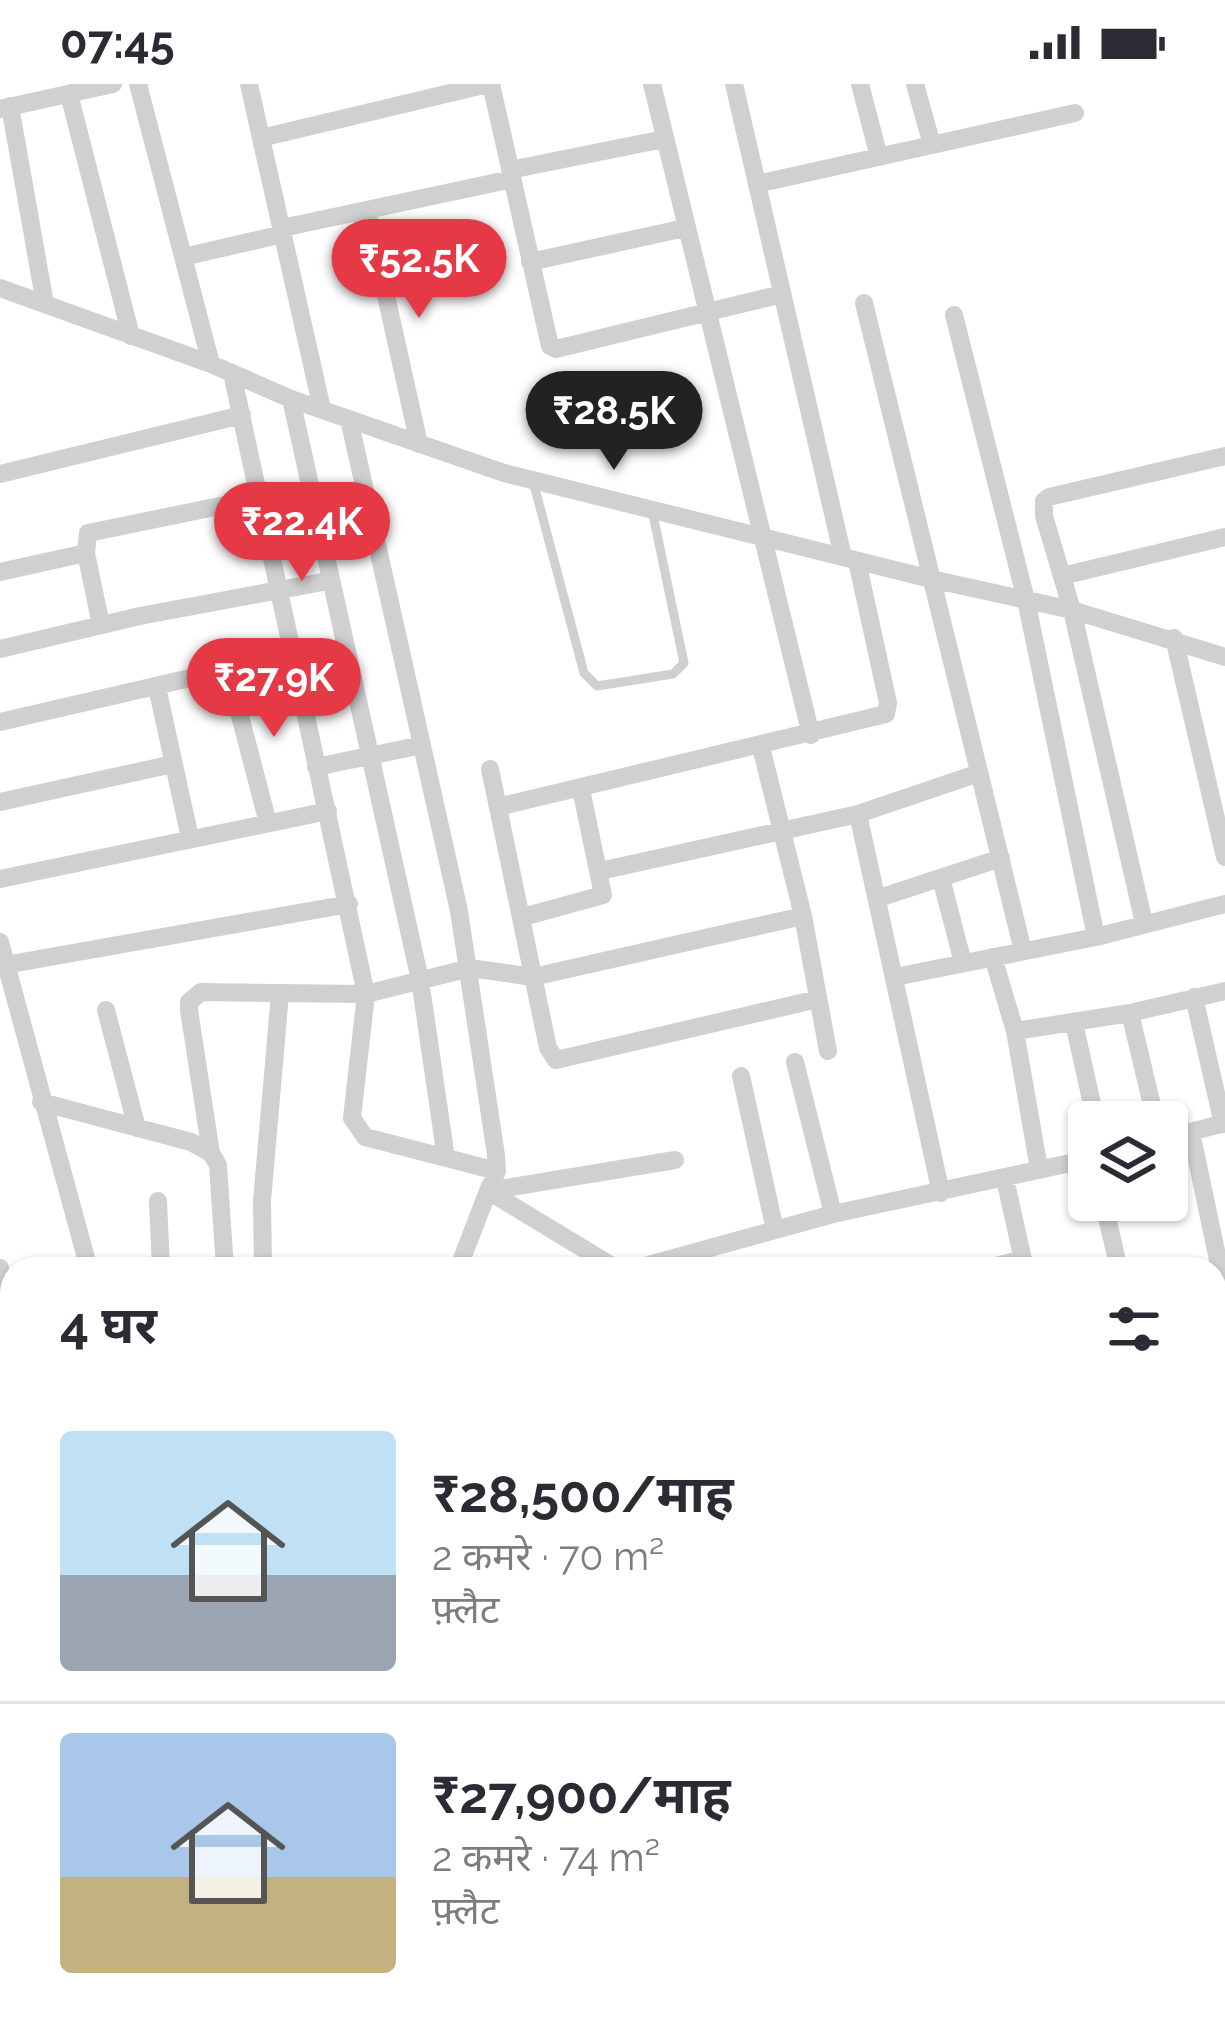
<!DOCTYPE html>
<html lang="hi">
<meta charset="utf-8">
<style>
body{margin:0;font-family:Raleway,"Noto Sans Devanagari",sans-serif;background:#f7f7f7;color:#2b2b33;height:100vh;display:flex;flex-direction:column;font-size:45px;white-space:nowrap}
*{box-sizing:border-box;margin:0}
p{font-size:39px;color:#7c7c81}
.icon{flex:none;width:66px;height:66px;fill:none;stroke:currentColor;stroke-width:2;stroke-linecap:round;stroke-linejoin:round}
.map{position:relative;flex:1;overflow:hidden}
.side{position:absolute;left:0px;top:1173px;width:1227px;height:771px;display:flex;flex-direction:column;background:#fff;border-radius:36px 36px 0 0;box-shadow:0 3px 9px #0004}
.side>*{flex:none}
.controls{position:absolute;left:1068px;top:1017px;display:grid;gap:24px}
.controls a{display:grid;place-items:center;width:120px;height:120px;border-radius:12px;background:#fff;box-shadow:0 3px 9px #0004;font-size:60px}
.price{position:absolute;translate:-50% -102px;padding:0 27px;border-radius:42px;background:#e63946;color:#fff;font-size:39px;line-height:78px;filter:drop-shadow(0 3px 6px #0008)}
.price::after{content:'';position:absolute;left:50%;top:72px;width:36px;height:27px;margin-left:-18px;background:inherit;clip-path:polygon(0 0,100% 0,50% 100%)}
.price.active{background:#222;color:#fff}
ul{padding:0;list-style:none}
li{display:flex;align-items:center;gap:36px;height:300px;padding:0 60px}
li+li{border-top:3px solid #e1e1e2}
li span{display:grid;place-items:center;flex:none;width:336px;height:240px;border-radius:12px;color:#555}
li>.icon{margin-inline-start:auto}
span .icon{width:144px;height:144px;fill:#fffc;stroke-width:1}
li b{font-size:51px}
h2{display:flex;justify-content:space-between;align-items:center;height:144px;padding:0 60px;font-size:51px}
.status{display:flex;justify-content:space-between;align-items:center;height:84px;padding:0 60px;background:#fff;direction:ltr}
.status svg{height:33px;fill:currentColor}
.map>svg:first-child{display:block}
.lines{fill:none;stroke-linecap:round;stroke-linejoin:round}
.service{stroke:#d0d0d0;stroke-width:9}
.minor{stroke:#d0d0d0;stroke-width:18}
</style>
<div class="status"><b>07:45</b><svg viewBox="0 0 49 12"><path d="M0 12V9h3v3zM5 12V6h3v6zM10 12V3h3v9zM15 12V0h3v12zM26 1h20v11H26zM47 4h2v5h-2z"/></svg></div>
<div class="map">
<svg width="1225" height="1942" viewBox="0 0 1225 1942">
<rect width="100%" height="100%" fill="#fff"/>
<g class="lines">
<path class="service" d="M533,397L584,589L597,602L673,590L684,579L652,426"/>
<path class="minor" d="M138,0L211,280
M249,0L261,54L488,0
M491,0L550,262L556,265L782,210
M652,0L811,651
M734,0L843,473
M860,0L879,73
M915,0L932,61
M69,10L131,252
M10,22L45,220
M0,25L113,0
M261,54L322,325
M510,86L664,55
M757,100L1075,29
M367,126L419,360
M282,144L512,95
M183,173L283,150
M530,178L685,144
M0,204L211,280L291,315L504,389L931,495L1072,526L1225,573
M864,219L1023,867
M954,231L1026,516L1096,853
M232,289L366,910L352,1034L365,1053L497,1087
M291,315L420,896L446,1074
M349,335L459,827L496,1071L497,1087L488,1107L617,1185
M0,390L242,331
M0,488L86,469
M1062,492L1225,453
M101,541L86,469L88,449L259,414
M1174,554L1225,773
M0,565L140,532L328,497
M228,586L268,739
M157,603L190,754
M0,638L294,570
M761,663L803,832L828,967
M316,683L422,661
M490,685L548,964L556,976L818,915
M0,718L173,680
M498,723L886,630L888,619L857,477
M858,730L941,1109
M600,787L858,730L979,689
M941,794L963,879
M0,795L328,727
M879,814L1001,774
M523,833L603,811L581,705
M1144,839L1072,526L1044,432V417L1049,413L1225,372
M0,858L89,1185
M993,873L1015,947L1039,1085
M5,881L349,820
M895,893L1096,853L1225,820
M1194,913L1223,1040
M106,926L137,1044
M1130,929L1156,1038
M1074,939L1096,1038
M1015,947L1130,929L1225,907
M795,978L833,1130
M741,992L775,1146
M41,1018L191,1058L211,1069L218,1081L225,1185
M1191,1048L1221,1190
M1167,1054L1225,1039
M211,1069L189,926V918L201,908L366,910L470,884L533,893L803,832
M1005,1095L1025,1185
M1103,1116L1119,1185
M158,1117L161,1185
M0,1184L11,1412L0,1864
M263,1185L262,1117L280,910
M458,1185L488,1107L675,1076
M634,1185L833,1130L1089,1075
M984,1185L1023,1175
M1215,1200L1218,1198L1225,1218
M1215,1364L1225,1362
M1215,1457L1225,1454
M1215,1706L1225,1705
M322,1932L324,1942
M469,1932L471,1942
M610,1932L612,1942
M694,1932L696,1942
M89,1941L150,1932
M284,1942L286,1932
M516,1942L555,1932
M993,1942L1064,1935"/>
</g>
</svg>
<div class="controls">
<a><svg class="icon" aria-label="layers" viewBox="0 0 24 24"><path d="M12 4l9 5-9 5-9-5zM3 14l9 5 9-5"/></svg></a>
</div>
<b class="price" style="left:419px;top:237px">₹52.5K</b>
<b class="price active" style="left:614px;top:389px">₹28.5K</b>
<b class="price" style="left:302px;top:500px">₹22.4K</b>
<b class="price" style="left:274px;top:656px">₹27.9K</b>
<section class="side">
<h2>4 घर<svg class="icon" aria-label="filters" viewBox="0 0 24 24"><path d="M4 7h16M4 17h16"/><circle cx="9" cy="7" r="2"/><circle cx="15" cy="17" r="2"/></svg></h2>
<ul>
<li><span style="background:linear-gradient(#bfe0f5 60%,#9aa5b1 0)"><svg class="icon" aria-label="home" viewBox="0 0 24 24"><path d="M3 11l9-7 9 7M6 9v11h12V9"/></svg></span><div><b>₹28,500/माह</b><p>2 कमरे · 70 m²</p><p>फ़्लैट</p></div></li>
<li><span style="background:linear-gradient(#a9c7e8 60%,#c2b280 0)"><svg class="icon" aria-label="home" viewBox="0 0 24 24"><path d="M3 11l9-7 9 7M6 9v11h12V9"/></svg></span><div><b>₹27,900/माह</b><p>2 कमरे · 74 m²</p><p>फ़्लैट</p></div></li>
</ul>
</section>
</div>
